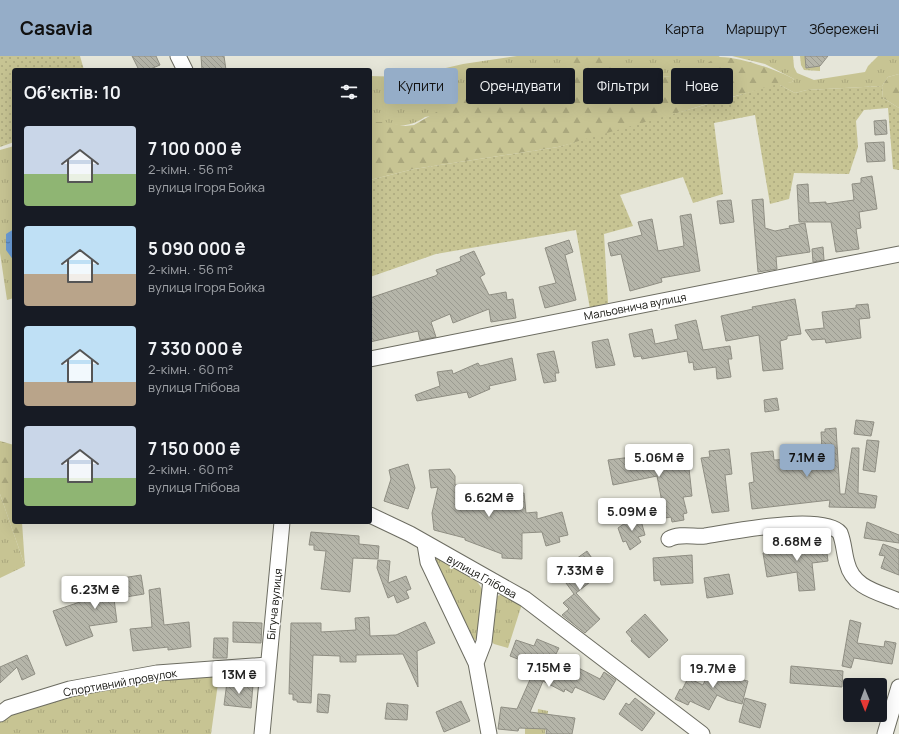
<!DOCTYPE html>
<html lang="uk">
<meta charset="utf-8">
<style>
body{margin:0;font-family:Manrope,sans-serif;background:#20242c;color:#f1f3f6;height:100vh;display:flex;flex-direction:column;font-size:15px;white-space:nowrap}
*{box-sizing:border-box;margin:0}
p{font-size:13px;color:#9ea1a6}
.icon{flex:none;width:22px;height:22px;fill:none;stroke:currentColor;stroke-width:2;stroke-linecap:round;stroke-linejoin:round}
.map{position:relative;flex:1;overflow:hidden}
.side{position:absolute;left:12px;top:12px;width:360px;height:456px;display:flex;flex-direction:column;background:#171b24;border-radius:4px;box-shadow:0 4px 16px #0002}
.side>*{flex:none}
.top-card{position:absolute;left:384px;top:12px;width:380px;height:36px;display:flex;gap:8px}
.needle{width:26px;rotate:179deg}
.buttons{position:absolute;left:843px;top:622px;display:grid;gap:8px}
.buttons a{display:grid;place-items:center;width:44px;height:44px;border-radius:4px;background:#171b24;box-shadow:0 4px 16px #0002;font-size:20px}
.price{position:absolute;translate:-50% -34px;padding:0 9px;border-radius:4px;background:#fff;color:#222;font-size:13px;line-height:26px;filter:drop-shadow(0 1px 2px #0008)}
.price::after{content:'';position:absolute;left:50%;top:24px;width:12px;height:9px;margin-left:-6px;background:inherit;clip-path:polygon(0 0,100% 0,50% 100%)}
.price.active{background:#95adc8;color:#111}
ul{padding:0;list-style:none}
li{display:flex;align-items:center;gap:12px;height:100px;padding:0 12px}
li span{display:grid;place-items:center;flex:none;width:112px;height:80px;border-radius:4px;color:#555}
li>.icon{margin-inline-start:auto}
span .icon{width:48px;height:48px;fill:#fffc;stroke-width:1}
li b{font-size:17px}
h2{display:flex;justify-content:space-between;align-items:center;height:48px;padding:0 12px;font-size:17px}
.pill{padding:0 14px;border-radius:4px;background:#171b24;box-shadow:0 4px 16px #0002;font-size:14px;line-height:36px}
.pill.active{background:#95adc8;color:#111}
header{display:flex;align-items:center;gap:24px;box-sizing:border-box;height:56px;padding:0 20px;background:#95adc8;color:#111}
header strong{font-size:19px}
nav{display:flex;gap:22px;margin-inline-start:auto;font-size:14px}
.map>svg:first-child{display:block}
.grass{fill:url(#grass-tufts)}
.forest{fill:url(#forest-firs)}
.garden{fill:url(#garden-dots)}
.water{fill:url(#water-ripples)}
.building{fill:url(#building-back-hatch);stroke:#8f8e83}
.lines{fill:none;stroke-linecap:round;stroke-linejoin:round}
.minor-casing{stroke:#6c6c61;stroke-width:17}
.minor{stroke:#fff;stroke-width:15}
.labels{text-anchor:middle;dominant-baseline:central;stroke-width:3;stroke-linejoin:round;paint-order:stroke}
.street-label{font-size:11px;fill:#0f0f0a;stroke:#fff}
</style>
<header>
<strong>Casavia</strong>
<nav><a>Карта</a><a>Маршрут</a><a>Збережені</a></nav>
</header>
<div class="map">
<svg width="899" height="678" viewBox="0 0 899 678">
<defs>
<pattern id="grass-tufts" width="24" height="20" patternUnits="userSpaceOnUse"><rect width="24" height="20" fill="#c7c493"/><path d="M3 7l-1-3M5 7V3M7 7l1-3M15 17l-1-3M17 17v-4M19 17l1-3" fill="none" stroke="#aaa77d"/></pattern>
<pattern id="forest-firs" width="22" height="20" patternUnits="userSpaceOnUse"><rect width="22" height="20" fill="#c7c493"/><path d="M5 1l3.5 6h-7zM16 11l3.5 6h-7z" fill="#aaa77d"/></pattern>
<pattern id="garden-dots" width="8" height="8" patternUnits="userSpaceOnUse"><rect width="8" height="8" fill="#c7c493"/><path d="M2 2h.1M6 6h.1" fill="none" stroke="#aaa77d" stroke-width="1.8" stroke-linecap="round"/></pattern>
<pattern id="water-ripples" width="26" height="14" patternUnits="userSpaceOnUse"><rect width="26" height="14" fill="#6a9bd5"/><path d="M2 4q2-2 4 0t4 0M15 11q2-2 4 0t4 0" fill="none" stroke="#567dab"/></pattern>
<pattern id="building-back-hatch" width="6" height="6" patternUnits="userSpaceOnUse"><rect width="6" height="6" fill="#b5b5a9"/><path d="M-1 5l2 2M0 0l6 6M5-1l2 2" fill="none" stroke="#9a9a90"/></pattern>
</defs>
<rect width="100%" height="100%" fill="#e6e6d9"/>
<path class="grass" d="M517,0H720L693,20L679,19L637,24L425,61C403,76 394,66 370,66V20L407,21L463,8Z
M732,0H793L794,11L797,17L814,24L865,16L868,10L878,0H899V18L888,21L882,30L807,34L795,37L778,28L792,26L794,23L765,8Z
M800,0H805L806,12L820,10V15L804,14L801,9Z
M14,90V242L7,244L0,197V94Z
M0,438L25,510L0,522Z
M437,502C453,510 482,519 484,541C484,554 480,569 478,582L475,584L473,582C462,555 444,532 434,505Z
M504,538L522,548L508,592L494,588L489,583L493,545L497,540Z
M219,620L211,678H0V661L31,648L139,626Z
M538,653L548,655L545,678H525V669L537,670Z"/>
<path class="forest" d="M571,0H615L614,19L637,24L679,19L693,20C701,13 708,5 718,1C738,0 777,14 794,23L792,26L723,43L623,74L558,91L414,113L370,124V66H384L405,70L414,69L459,43L482,35L532,24L565,22Z
M899,18V52L883,42L882,30L888,21Z
M0,385L14,389V466H22L25,510L0,438Z"/>
<path class="garden" d="M0,0H80L84,14H14V86L0,91Z
M778,28L795,37L807,34L882,30L883,42L899,52V114L893,113L888,52L864,54L856,65L858,91L849,118L794,117L789,143L770,148L755,59L714,67L723,138L693,147L683,121L620,139L633,170L604,178L608,247L590,253L576,174L436,198L370,221V124L414,113L558,91Z"/>
<path class="water" d="M14,173V205L6,194V178Z"/>
<path class="building" d="M132,0H156L160,9L148,14H139Z
M201,0H224L226,14H202Z
M805,0H828L820,10L806,12Z
M886,64L887,78L875,79L874,65Z
M884,86L885,105L867,106L865,87Z
M872,120L877,153L859,156L861,172L856,173L859,193L836,196L831,166H799L797,129L808,128L809,147L826,146V148L854,144L852,128L861,127V122Z
M763,143L765,172L775,175L790,172L789,170L805,167L810,196L776,201L777,213L758,216L752,144Z
M731,144L734,166L720,168L717,145Z
M691,158L700,215L661,222L662,226L630,235L621,198L611,200L608,187L642,179L638,166L652,163L658,195L684,190L680,160Z
M569,184L573,196L565,199L576,244L545,252L539,231L556,227L545,192Z
M823,191L824,204L813,206L812,193Z
M474,195L485,218L480,221L489,239L506,236L507,244L513,243L516,262L491,266L489,253L453,267L450,258L431,266L436,281L420,284L418,275L370,286V242L435,220L438,218L436,214L461,205L460,201Z
M795,243L801,278L787,280V283L780,285L783,313L763,315L759,279L726,285L721,260L753,253L752,251Z
M868,248L870,262L859,263L861,282L826,287L825,283L812,284L805,274L824,272L822,256L856,252V249Z
M696,264L703,294L730,290L732,303H728L731,321L717,323L716,311L694,314L693,306L689,307L687,295L642,303L641,300L634,301L629,278L652,273L655,288L678,283L675,269Z
M608,283L615,309L596,312L592,286Z
M554,295L559,317H555L556,325L544,327L537,298Z
M512,302L516,324L489,330L490,333L469,342L467,336L417,345L415,339L440,330L437,316L452,314L453,318L478,307L480,310Z
M777,342L779,354L765,356L764,344Z
M856,364L874,366L871,380L854,378Z
M836,372L840,438H845L852,392H859L858,437L877,440L875,452L829,451L830,444L752,453L749,427L754,426L751,397L773,395L774,404L797,403L796,394L822,393L821,376H825V373Z
M867,384L879,385L875,416L863,414Z
M729,393L732,418L725,419L729,455L712,457L701,402L710,401L709,395Z
M687,394L692,440L683,441L687,457L683,458L684,464L672,466L671,461L665,462L657,420L613,429L608,404Z
M408,408L415,432L408,453L384,445L391,423L389,414Z
M450,413L455,420V429H470V443L524,437L526,457L537,456V463L562,456L568,479L559,481L560,486L546,490L542,476L522,477V503L502,502V498L465,484V482L434,474L432,457L438,431L431,432L429,414Z
M634,461H640L645,479L638,481L641,486L630,494L626,485L623,486L618,472Z
M867,466L899,479V487L864,482Z
M311,476L359,480V488L379,490L378,503L353,502L350,536L321,533L326,495L314,494V489H309Z
M825,483L828,505L812,507L815,534L799,535L797,516L767,521L763,497L795,491L794,486Z
M883,488L899,494V519L881,512L885,500L879,499Z
M587,495L601,515L593,521L594,523L576,537L600,563L585,577L562,559L569,553L563,547L574,538L558,516Z
M692,499L693,527L661,529L660,524L654,525L653,502Z
M378,504L390,505L388,527L406,520L411,533L406,535L409,542L397,547L394,539L388,542L377,512Z
M729,518L733,538L707,542L704,522Z
M141,519L144,538L114,543L117,566L89,570L93,580L66,590L53,555L101,539L100,529L122,526V522Z
M160,532L164,569L189,566L191,591L168,594V591L133,595L130,573L152,571L149,534Z
M645,558L668,584L649,602L631,585L632,583L626,576Z
M369,561L370,580L396,579L425,566L435,587L417,595L418,631L403,598L356,599V606H340V600L313,599L311,647L297,646V644H293V638H289L291,567H321V576L356,574L355,562Z
M850,564L861,567L857,587L884,591L885,585L896,587L892,608L854,602L851,612L842,610Z
M233,566L262,567L261,587L233,586Z
M214,582H228L227,602H213Z
M537,583L559,592L555,600L600,623L604,616L616,624L604,644L575,631L572,637L565,633L564,636L543,625L530,656L575,662L572,678H546L547,673L519,672L518,675L498,673L501,651L517,653L536,610L510,600L516,584L534,590Z
M27,599L35,618L22,624L17,611L0,627V611Z
M713,607L727,612L724,620L748,625L742,648L727,644L717,639L709,654L690,645L688,649L675,643L680,633L682,634L688,622L703,629Z
M791,610L843,615L842,631L790,627Z
M227,626L253,629L251,652L224,649Z
M318,638L330,639L328,657L317,656Z
M635,642L655,657L642,675L619,658L626,647L629,649Z
M745,642L766,648L760,672L739,666Z
M461,645L470,665L444,676L436,656Z
M387,647L408,649L407,664L385,663Z"/>
<g class="lines">
<g class="minor-casing">
<path id="minor" d="M178,0L185,14
M370,303L899,198
M370,459L410,478L525,543L702,678
M669,483C679,477 694,481 705,480C731,476 823,457 840,477C844,487 844,497 847,507C853,532 878,536 899,545
M425,488L428,506L476,607L489,678
M476,607L484,586L491,524
M0,658L8,652L70,633L157,617L268,609
M262,678L282,466
M885,678L899,631"/>
</g>
<use href="#minor" class="minor"/>
</g>
<g class="labels">
<g class="street-label">
<text transform="translate(635 250) rotate(-11)">Мальовнича вулиця</text>
<text transform="translate(482 520) rotate(29)">вулиця Глібова</text>
<text transform="translate(274 548) rotate(-84)">Бігуча вулиця</text>
<text transform="translate(120 626) rotate(-10)">Спортивний провулок</text>
</g>
</g>
</svg>
<div class="buttons">
<a><svg class="needle" viewBox="-14 -14 28 28"><path d="M0-13l5 13h-10z" fill="#e53935"/><path d="M0 13l5-13h-10z" fill="#9ea1a6"/></svg></a>
</div>
<b class="price" style="left:659px;top:422px">5.06M ₴</b>
<b class="price active" style="left:807px;top:422px">7.1M ₴</b>
<b class="price" style="left:489px;top:462px">6.62M ₴</b>
<b class="price" style="left:632px;top:476px">5.09M ₴</b>
<b class="price" style="left:797px;top:506px">8.68M ₴</b>
<b class="price" style="left:580px;top:535px">7.33M ₴</b>
<b class="price" style="left:95px;top:554px">6.23M ₴</b>
<b class="price" style="left:549px;top:632px">7.15M ₴</b>
<b class="price" style="left:713px;top:633px">19.7M ₴</b>
<b class="price" style="left:239px;top:639px">13M ₴</b>
<div class="top-card">
<a class="pill active">Купити</a>
<a class="pill">Орендувати</a>
<a class="pill">Фільтри</a>
<a class="pill">Нове</a>
</div>
<section class="side">
<h2>Об’єктів: 10<svg class="icon" aria-label="filters" viewBox="0 0 24 24"><path d="M4 7h16M4 17h16"/><circle cx="9" cy="7" r="2"/><circle cx="15" cy="17" r="2"/></svg></h2>
<ul>
<li><span style="background:linear-gradient(#c9d6e8 60%,#8fb573 0)"><svg class="icon" aria-label="home" viewBox="0 0 24 24"><path d="M3 11l9-7 9 7M6 9v11h12V9"/></svg></span><div><b>7 100 000 ₴</b><p>2-кімн. · 56 m²</p><p>вулиця Ігоря Бойка</p></div></li>
<li><span style="background:linear-gradient(#bfe0f5 60%,#b9a48a 0)"><svg class="icon" aria-label="home" viewBox="0 0 24 24"><path d="M3 11l9-7 9 7M6 9v11h12V9"/></svg></span><div><b>5 090 000 ₴</b><p>2-кімн. · 56 m²</p><p>вулиця Ігоря Бойка</p></div></li>
<li><span style="background:linear-gradient(#bfe0f5 70%,#b9a48a 0)"><svg class="icon" aria-label="home" viewBox="0 0 24 24"><path d="M3 11l9-7 9 7M6 9v11h12V9"/></svg></span><div><b>7 330 000 ₴</b><p>2-кімн. · 60 m²</p><p>вулиця Глібова</p></div></li>
<li><span style="background:linear-gradient(#c9d6e8 65%,#8fb573 0)"><svg class="icon" aria-label="home" viewBox="0 0 24 24"><path d="M3 11l9-7 9 7M6 9v11h12V9"/></svg></span><div><b>7 150 000 ₴</b><p>2-кімн. · 60 m²</p><p>вулиця Глібова</p></div></li>
</ul>
</section>
</div>
